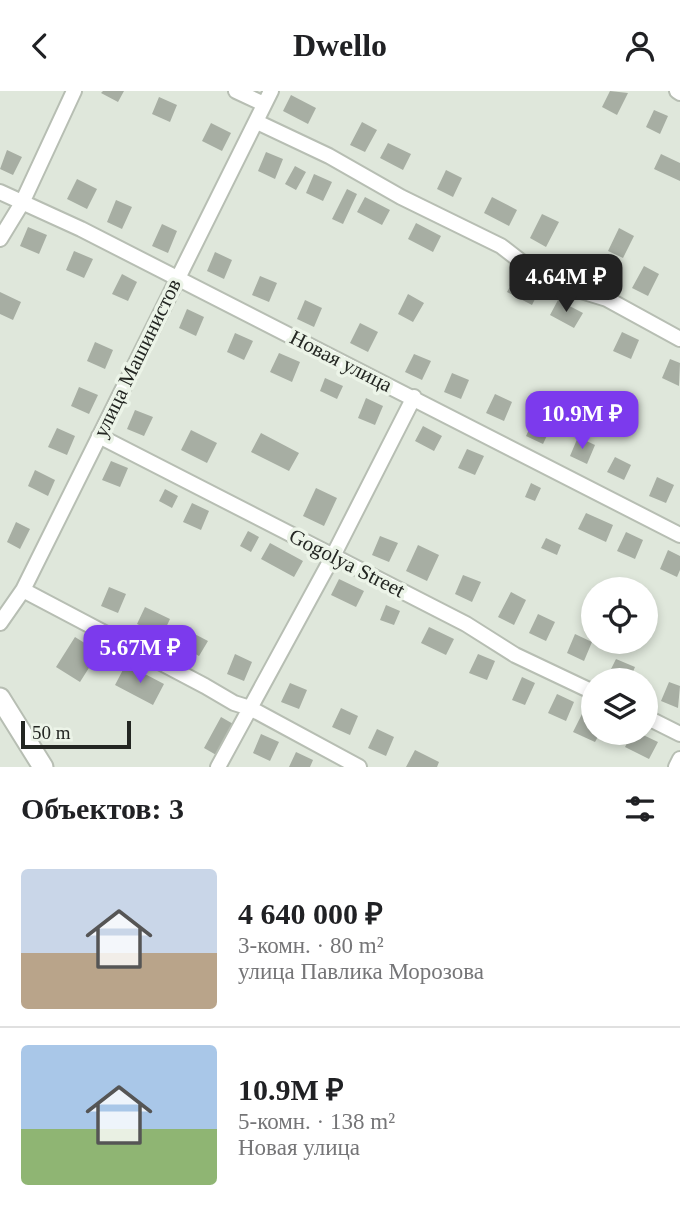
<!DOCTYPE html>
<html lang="ru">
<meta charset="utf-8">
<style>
body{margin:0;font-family:"Times New Roman",serif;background:#f6f6f6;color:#202124;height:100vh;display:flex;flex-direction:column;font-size:26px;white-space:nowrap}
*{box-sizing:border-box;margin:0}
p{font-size:23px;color:#757577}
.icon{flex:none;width:38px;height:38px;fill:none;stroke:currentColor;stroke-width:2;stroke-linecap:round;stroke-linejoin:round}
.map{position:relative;height:676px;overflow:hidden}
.drawer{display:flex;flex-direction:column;background:#fff;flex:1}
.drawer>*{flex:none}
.controls{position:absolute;left:581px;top:486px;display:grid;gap:14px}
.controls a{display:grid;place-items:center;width:77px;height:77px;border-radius:50%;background:#fff;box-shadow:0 4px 10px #0003;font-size:35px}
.scale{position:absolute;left:21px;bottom:18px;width:110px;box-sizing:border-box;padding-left:7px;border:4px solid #232622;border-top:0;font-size:19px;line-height:24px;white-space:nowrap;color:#232622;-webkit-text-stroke:5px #ecf4e8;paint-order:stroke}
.price{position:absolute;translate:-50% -60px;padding:0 16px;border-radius:14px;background:#7c3aed;color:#fff;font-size:23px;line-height:46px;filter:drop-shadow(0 2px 4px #0008)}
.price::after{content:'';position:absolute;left:50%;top:42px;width:21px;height:16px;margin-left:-10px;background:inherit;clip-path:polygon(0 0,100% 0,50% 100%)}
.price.active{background:#222;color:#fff}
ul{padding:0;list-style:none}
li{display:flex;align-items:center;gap:21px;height:175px;padding:0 21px}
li+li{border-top:2px solid #e0e0e0}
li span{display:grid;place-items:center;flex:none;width:196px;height:140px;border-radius:7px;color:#555}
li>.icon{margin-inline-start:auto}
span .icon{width:84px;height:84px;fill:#fffc;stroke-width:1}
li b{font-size:30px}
h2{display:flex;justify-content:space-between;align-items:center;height:84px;padding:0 21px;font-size:30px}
header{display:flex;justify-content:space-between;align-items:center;height:91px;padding:0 21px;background:#fff;font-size:32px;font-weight:700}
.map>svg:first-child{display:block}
.building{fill:#a7aea3}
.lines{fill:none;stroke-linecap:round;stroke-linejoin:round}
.minor-casing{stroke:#b7beb3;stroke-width:18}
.tertiary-casing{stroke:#b7beb3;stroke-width:23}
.minor{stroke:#fff;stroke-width:14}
.tertiary{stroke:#fff;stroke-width:19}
.labels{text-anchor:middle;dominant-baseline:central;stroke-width:7;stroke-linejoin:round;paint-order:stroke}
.street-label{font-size:21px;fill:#232622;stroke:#ecf4e8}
</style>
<header><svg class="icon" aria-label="back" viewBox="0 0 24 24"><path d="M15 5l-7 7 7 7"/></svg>Dwello<svg class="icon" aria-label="person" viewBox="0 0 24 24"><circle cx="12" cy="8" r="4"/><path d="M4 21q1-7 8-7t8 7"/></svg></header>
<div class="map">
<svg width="680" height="676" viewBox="0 0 680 676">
<rect width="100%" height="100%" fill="#dfe7db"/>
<path class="building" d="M103,0H124L118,11L101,2Z
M610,0L628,2L617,24L602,16Z
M291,4L316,17L308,33L283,20Z
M159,6L177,14L170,31L152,23Z
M654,19L668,25L660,43L646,36Z
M362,31L377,39L365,61L350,54Z
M211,32L231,42L222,60L202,50Z
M388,52L411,63L403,79L380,67Z
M7,59L22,66L13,84L0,78Z
M266,61L283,68L275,88L258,80Z
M661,63L680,72V90L654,78Z
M295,75L306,81L296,99L285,93Z
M446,79L462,87L453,106L437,98Z
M314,83L332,91L323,110L306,102Z
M77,88L97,98L87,118L67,108Z
M347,98L357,103L343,133L332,128Z
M365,106L390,119L382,134L357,121Z
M492,106L517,119L509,135L484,122Z
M116,109L132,116L122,138L107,131Z
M542,123L559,131L546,156L530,147Z
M416,132L441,145L433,161L408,148Z
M162,133L177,140L168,162L152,155Z
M28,136L47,144L39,163L20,155Z
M619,137L634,145L623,167L608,160Z
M74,160L93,168L84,187L66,179Z
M215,161L232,169L224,188L207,180Z
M644,175L659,183L648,205L632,197Z
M122,183L137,191L128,210L112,203Z
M260,185L277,192L269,211L252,204Z
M516,185L540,198L532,214L507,201Z
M0,201L21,211L13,229L0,223Z
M408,203L424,212L413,231L398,223Z
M305,209L322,217L314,236L297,228Z
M558,209L583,222L574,237L550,224Z
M187,218L204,226L196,245L179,237Z
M360,232L378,241L368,261L350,252Z
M622,241L639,249L631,268L613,260Z
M235,242L253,250L244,269L227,261Z
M95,251L113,259L105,278L87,270Z
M279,262L300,271L292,291L270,281Z
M414,263L431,270L422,289L405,281Z
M670,268L680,272L679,295L662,287Z
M452,282L469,289L461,308L444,301Z
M325,287L343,295L337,308L320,300Z
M79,296L98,304L89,323L71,315Z
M495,303L512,311L504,330L486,322Z
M366,307L383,315L375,334L358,327Z
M135,319L153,326L144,345L127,338Z
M535,326L552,334L543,353L526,345Z
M423,335L442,345L434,360L415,350Z
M57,337L75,345L67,364L48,356Z
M191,339L217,352L207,372L181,359Z
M261,342L299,362L289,380L251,361Z
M578,346L595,354L587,373L570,365Z
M467,358L484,365L475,384L458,377Z
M615,366L631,374L624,389L607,381Z
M111,370L128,377L120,396L102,389Z
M35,379L55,389L48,405L28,395Z
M657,386L674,394L666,412L649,405Z
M531,392L541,397L535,410L525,406Z
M316,397L337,407L324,435L303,425Z
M165,398L178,405L172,417L159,410Z
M192,412L209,420L201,439L183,431Z
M586,422L613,434L606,451L578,438Z
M16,431L30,438L20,458L7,451Z
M248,440L259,446L251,461L240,455Z
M626,441L643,449L635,468L617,460Z
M380,445L398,452L389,471L372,464Z
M546,447L561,454L557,464L541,457Z
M270,452L303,470L294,486L261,468Z
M418,454L439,464L427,490L406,480Z
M668,459L680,465V479L677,486L660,478Z
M463,484L481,491L472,511L455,503Z
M339,488L364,500L356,516L331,504Z
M109,496L126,503L118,522L101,515Z
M511,501L526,509L514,534L498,526Z
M386,514L400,520L394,534L380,529Z
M145,516L170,528L162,545L137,533Z
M538,523L555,531L546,550L529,542Z
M429,536L454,548L446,564L421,552Z
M185,538L208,550L199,565L177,553Z
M575,543L592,551L584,570L567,562Z
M75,546L99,561L80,591L56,576Z
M235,563L252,571L244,590L227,583Z
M478,563L495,570L487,589L469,582Z
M616,568L635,576L629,590L609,582Z
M126,573L164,593L153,614L115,594Z
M522,586L535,592L525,614L512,609Z
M669,591L680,595L678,617L661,610Z
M290,592L307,599L299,618L281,611Z
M557,603L574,611L566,630L548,622Z
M341,617L358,625L350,644L332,636Z
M584,619L593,623V642H600L595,651L573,641Z
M221,626L235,634L218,665L204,657Z
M377,638L394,646L386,665L368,657Z
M632,642H639L658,651L649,668L625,656Z
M261,643L279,651L270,670L253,662Z
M415,659L439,671L437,676H406Z
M296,661L313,669L310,676H289Z"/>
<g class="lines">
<g class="minor-casing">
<path id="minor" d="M236,0L264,13
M677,0L680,2
M257,31L329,65L401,106L501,155L523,172L581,200L607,208L680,248
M0,101L81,138L680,444
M0,148L22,112L74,0
M99,345L466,533L515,564L593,601
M23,499L205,595L234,612L250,617L359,676
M0,532L23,499C105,332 188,166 271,0
M646,626L680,643
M218,676L333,465L414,306
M676,676L680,668"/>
</g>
<g class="tertiary-casing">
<path id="tertiary" d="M0,607L43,676"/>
</g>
<use href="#minor" class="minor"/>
<use href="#tertiary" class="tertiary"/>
</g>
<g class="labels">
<g class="street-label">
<text transform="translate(137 267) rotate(-64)">улица Машинистов</text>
<text transform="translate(341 270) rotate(27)">Новая улица</text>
<text transform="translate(347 472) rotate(27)">Gogolya Street</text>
</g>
</g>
</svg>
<div class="controls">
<a><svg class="icon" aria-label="locate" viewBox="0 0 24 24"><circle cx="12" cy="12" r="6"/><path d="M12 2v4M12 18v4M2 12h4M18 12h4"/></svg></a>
<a><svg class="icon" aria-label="layers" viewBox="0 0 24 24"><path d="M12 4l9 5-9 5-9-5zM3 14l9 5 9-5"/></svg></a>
</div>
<div class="scale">50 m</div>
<b class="price active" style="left:566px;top:223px">4.64M ₽</b>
<b class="price" style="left:582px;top:360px">10.9M ₽</b>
<b class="price" style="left:140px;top:594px">5.67M ₽</b>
</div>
<section class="drawer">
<h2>Объектов: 3<svg class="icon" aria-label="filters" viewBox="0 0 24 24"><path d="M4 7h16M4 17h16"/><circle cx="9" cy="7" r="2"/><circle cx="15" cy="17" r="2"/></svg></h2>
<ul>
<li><span style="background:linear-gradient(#c9d6e8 60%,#b9a48a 0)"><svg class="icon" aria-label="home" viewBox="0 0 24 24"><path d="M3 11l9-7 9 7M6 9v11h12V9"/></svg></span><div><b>4 640 000 ₽</b><p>3-комн. · 80 m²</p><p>улица Павлика Морозова</p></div></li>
<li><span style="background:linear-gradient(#a9c7e8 60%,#8fb573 0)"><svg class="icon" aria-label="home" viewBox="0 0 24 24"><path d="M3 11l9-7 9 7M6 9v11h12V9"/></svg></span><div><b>10.9M ₽</b><p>5-комн. · 138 m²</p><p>Новая улица</p></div></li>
</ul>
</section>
